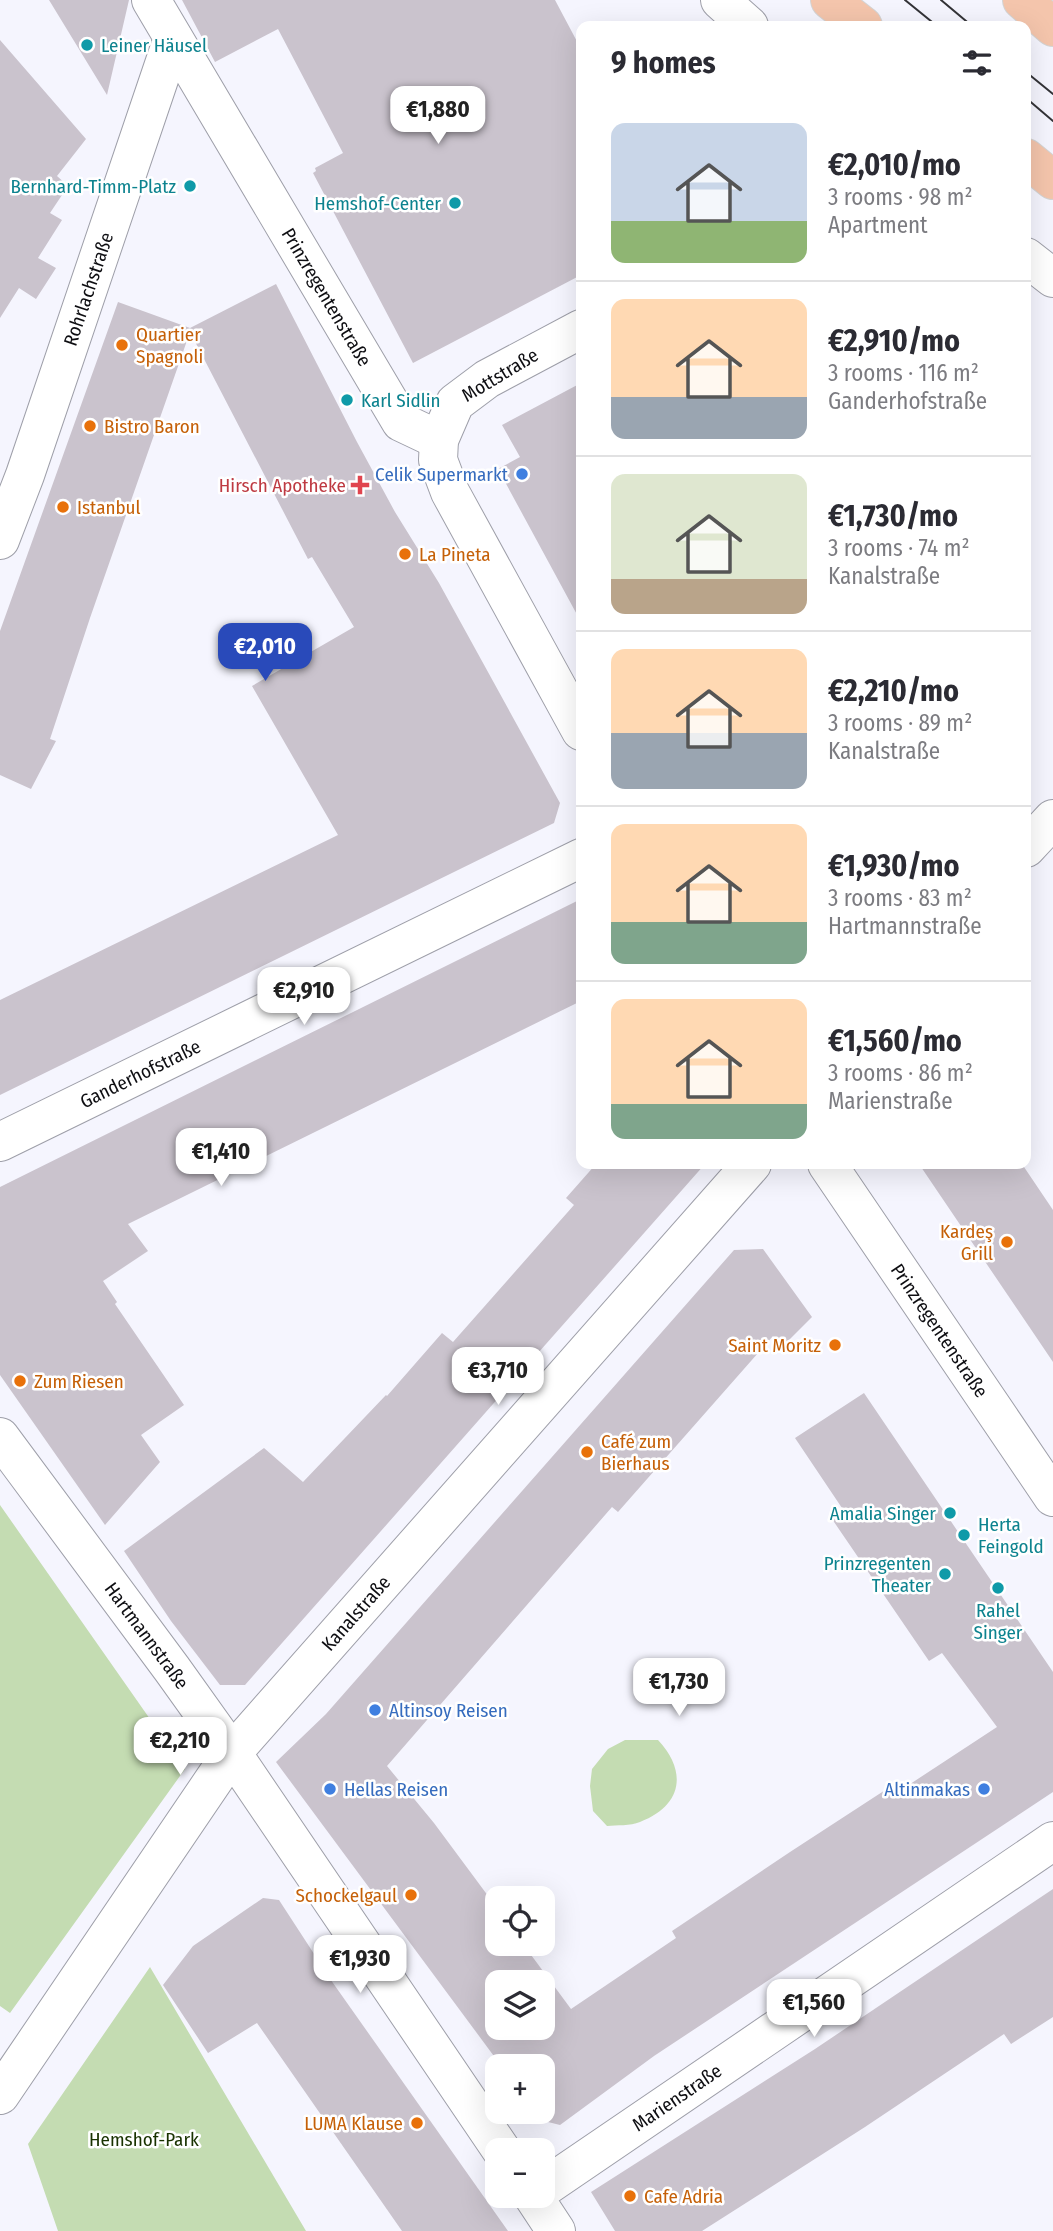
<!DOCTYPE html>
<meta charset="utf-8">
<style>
body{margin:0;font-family:"Fira Sans Condensed",sans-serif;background:#f2f2f3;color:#2b2b33;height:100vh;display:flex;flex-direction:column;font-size:26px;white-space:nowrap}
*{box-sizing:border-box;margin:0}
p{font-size:23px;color:#7c7c81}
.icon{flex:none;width:38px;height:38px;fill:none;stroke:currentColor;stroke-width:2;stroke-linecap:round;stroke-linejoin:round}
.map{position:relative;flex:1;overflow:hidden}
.side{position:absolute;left:576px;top:21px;width:455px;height:1148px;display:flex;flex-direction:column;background:#fff;border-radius:14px;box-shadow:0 7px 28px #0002}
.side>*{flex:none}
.controls{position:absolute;left:485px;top:1886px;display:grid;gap:14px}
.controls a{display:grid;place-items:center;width:70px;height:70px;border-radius:14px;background:#fff;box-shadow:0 7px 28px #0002;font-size:35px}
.price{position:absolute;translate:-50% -60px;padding:0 16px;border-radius:14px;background:#fff;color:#222;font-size:23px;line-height:46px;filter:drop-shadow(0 2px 4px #0008)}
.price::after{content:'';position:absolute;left:50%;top:42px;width:21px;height:16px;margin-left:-10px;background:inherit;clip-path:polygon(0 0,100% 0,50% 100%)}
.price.on{background:#294aba;color:#fff}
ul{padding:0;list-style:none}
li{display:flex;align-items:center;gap:21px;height:175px;padding:0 35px}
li+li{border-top:2px solid #e1e1e2}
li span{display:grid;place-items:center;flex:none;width:196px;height:140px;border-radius:14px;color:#555}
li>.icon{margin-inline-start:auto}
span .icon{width:84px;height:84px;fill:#fffc;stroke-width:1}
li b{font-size:30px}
h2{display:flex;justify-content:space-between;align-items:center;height:84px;padding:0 35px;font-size:30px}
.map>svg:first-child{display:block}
.green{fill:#c4dcb2}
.building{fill:#cac3cd;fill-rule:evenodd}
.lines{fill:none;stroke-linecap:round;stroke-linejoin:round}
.pedestrian-casing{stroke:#9e9fa9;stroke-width:40}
.minor-casing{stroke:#9e9fa9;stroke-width:40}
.secondary-casing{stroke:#9e9fa9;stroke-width:40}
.primary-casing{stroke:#d4d4d4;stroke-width:40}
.pedestrian{stroke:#fff;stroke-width:38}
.minor{stroke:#fff;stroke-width:38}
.secondary{stroke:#fff;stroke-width:38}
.primary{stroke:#f4c5ac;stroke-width:38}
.tram{stroke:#333337;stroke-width:2}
.culture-dot{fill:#0f9aa8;stroke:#fff;stroke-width:2.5}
.food-dot{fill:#e8710a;stroke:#fff;stroke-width:2.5}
.shop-dot{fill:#3f7fe0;stroke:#fff;stroke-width:2.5}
.health-dot{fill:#e0444e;stroke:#fff;stroke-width:2.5}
.labels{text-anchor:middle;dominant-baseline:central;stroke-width:5;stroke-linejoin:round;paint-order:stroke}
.culture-label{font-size:19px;fill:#0d838f;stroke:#fff;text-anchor:end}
.street-label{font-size:19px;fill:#0e0e12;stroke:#fff}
.food-label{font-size:19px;fill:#c56008;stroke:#fff;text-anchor:start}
.shop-label{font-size:19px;fill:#366cbe;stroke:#fff;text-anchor:end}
.health-label{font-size:19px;fill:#be3a42;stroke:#fff;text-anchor:end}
.park-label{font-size:19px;fill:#193200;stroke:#fff}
</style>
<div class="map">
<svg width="1053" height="2231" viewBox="0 0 1053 2231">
<rect width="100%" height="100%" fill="#f5f5fe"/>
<path class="green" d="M0,1505L185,1769L10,2013L0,2006Z
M625,1740H658C688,1772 682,1806 640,1822C630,1826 617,1825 607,1826L593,1811L590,1786L592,1769L608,1749Z
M150,1967L306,2231H58L28,2144Z"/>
<path class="building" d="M49,0H129L107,95Z
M182,0H555L581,49V275L413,363L313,173L316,171L315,168L343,153L278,29L215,62Z
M0,40L86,139L57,176L68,186L50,213L62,220L38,258L56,268L36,299L19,288L0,318Z
M276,284L357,442L395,512L439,583L560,803L554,823L0,1095V1000L338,835L252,686L354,627L312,557L308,559L190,332L90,618L50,739L56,741L31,789L0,775V631L118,302L190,328Z
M581,383V622L498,469L520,457L502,425Z
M581,899V1001L128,1224L148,1251L103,1281L117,1302L115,1304L184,1405L141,1435L160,1462L105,1525L0,1375V1187Z
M596,1164H705L245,1685H220L171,1621L124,1551L264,1448L303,1482L386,1395L387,1396L442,1333L453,1342L574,1205L566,1198Z
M919,1164H1022L1053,1210V1362Z
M763,1249L812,1317L782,1347L773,1336L618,1512L612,1507L387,1766L434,1823L497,1908V1944H523L571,2009L676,1938L672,1931L790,1852L896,1783L901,1790L997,1727L942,1653L929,1661L832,1519L844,1511L795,1438L864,1393L1053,1672V1792L654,2056L560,2125L540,2120L534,2112H542V2067H502L276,1762L326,1714L734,1250ZM497,1983H542V2028H497Z
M1053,1889V2017L1011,2044L1004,2034L865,2127L702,2231H615L591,2192L815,2049Z
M263,1898L279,1900L333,1983L508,2231H402L257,2023L208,2053L163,1985L193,1946Z"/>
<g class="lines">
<g class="pedestrian-casing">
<g id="pedestrian">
<path id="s1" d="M151,0L401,422L439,440"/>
<path id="s2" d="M0,540L25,475L173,38"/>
<path id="s3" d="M827,1164L1053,1497"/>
</g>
</g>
<g class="minor-casing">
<g id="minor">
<path d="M581,329L487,379L455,403L439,440L438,460L450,492L581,731"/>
<path d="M1026,848L1053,819"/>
<path id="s4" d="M0,1142L581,858"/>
<path id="s5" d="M0,1437L172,1669L232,1753L502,2151"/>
<path id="s6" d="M0,2095L232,1753L752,1164"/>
<path id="s7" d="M542,2189L1053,1841"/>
<path d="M533,2196L556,2231"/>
</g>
</g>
<g class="secondary-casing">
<path id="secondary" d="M720,0L749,26
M1026,257L1053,278"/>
</g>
<g class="primary-casing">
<path id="primary" d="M830,0L863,26
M1022,0L1053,27
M1026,158L1053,180"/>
</g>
<use href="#pedestrian" class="pedestrian"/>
<use href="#minor" class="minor"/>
<use href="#secondary" class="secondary"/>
<use href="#primary" class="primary"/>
<path class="tram" d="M905,0L937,26
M941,0L972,26
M1026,72L1053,94
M1026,98L1053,121"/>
</g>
<g class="culture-dot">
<circle cx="87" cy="45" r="7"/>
<circle cx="190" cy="186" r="7"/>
<circle cx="455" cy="203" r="7"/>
<circle cx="347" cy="400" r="7"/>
<circle cx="950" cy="1513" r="7"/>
<circle cx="964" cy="1535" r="7"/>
<circle cx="945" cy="1574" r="7"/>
<circle cx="998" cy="1588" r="7"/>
</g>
<g class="food-dot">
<circle cx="122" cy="345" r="7"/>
<circle cx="90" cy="426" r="7"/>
<circle cx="63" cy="507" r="7"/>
<circle cx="405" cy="554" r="7"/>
<circle cx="1007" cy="1242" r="7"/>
<circle cx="835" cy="1345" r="7"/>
<circle cx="20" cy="1381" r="7"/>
<circle cx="587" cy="1452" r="7"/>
<circle cx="411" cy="1895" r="7"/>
<circle cx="417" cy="2123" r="7"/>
<circle cx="630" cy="2196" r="7"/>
</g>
<g class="shop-dot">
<circle cx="522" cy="474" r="7"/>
<circle cx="375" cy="1710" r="7"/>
<circle cx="330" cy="1789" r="7"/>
<circle cx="984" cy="1789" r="7"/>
</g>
<path class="health-dot" d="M356.5 474.5h7v7h7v7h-7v7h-7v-7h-7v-7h7z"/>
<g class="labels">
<g class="culture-label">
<text x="101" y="45" text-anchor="start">Leiner Häusel</text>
<text x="176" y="186">Bernhard-Timm-Platz</text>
<text x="441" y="203">Hemshof-Center</text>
<text x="361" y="400" text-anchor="start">Karl Sidlin</text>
<text x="936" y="1513">Amalia Singer</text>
<text x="978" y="1524" text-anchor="start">Herta<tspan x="978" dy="22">Feingold</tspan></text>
<text x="931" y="1563">Prinzregenten<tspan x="931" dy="22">Theater</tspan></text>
<text x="998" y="1610" text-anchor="middle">Rahel<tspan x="998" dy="22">Singer</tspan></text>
</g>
<g class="street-label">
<text stroke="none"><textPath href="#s2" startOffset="266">Rohrlachstraße</textPath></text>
<text stroke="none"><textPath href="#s1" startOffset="345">Prinzregentenstraße</textPath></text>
<text transform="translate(500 375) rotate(-31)">Mottstraße</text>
<text stroke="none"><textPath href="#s4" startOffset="156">Ganderhofstraße</textPath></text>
<text stroke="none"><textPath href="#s3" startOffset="201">Prinzregentenstraße</textPath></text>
<text stroke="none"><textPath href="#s6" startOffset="600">Kanalstraße</textPath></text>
<text stroke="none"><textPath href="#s5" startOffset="247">Hartmannstraße</textPath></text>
<text stroke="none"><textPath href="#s7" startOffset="163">Marienstraße</textPath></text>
</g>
<g class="food-label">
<text x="136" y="334">Quartier<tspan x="136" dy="22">Spagnoli</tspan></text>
<text x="104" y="426">Bistro Baron</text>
<text x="77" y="507">Istanbul</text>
<text x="419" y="554">La Pineta</text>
<text x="993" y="1231" text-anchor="end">Kardeş<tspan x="993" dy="22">Grill</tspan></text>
<text x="821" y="1345" text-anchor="end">Saint Moritz</text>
<text x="34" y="1381">Zum Riesen</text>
<text x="601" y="1441">Café zum<tspan x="601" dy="22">Bierhaus</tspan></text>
<text x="397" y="1895" text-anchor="end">Schockelgaul</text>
<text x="403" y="2123" text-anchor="end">LUMA Klause</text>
<text x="644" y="2196">Cafe Adria</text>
</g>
<g class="shop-label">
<text x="508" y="474">Celik Supermarkt</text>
<text x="389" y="1710" text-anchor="start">Altinsoy Reisen</text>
<text x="344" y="1789" text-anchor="start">Hellas Reisen</text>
<text x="970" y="1789">Altinmakas</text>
</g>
<g class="health-label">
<text x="346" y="485">Hirsch Apotheke</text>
</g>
<g class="park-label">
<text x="144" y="2139">Hemshof-Park</text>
</g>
</g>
</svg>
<div class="controls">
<a><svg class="icon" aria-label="locate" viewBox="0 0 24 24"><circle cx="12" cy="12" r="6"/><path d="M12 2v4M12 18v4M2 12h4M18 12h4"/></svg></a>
<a><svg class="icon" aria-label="layers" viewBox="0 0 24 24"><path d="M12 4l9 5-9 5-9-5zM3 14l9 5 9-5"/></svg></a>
<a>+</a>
<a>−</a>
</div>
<b class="price" style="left:438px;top:146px">€1,880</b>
<b class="price on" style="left:265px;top:683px">€2,010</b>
<b class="price" style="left:304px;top:1027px">€2,910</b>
<b class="price" style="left:221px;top:1188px">€1,410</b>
<b class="price" style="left:498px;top:1407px">€3,710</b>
<b class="price" style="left:679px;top:1718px">€1,730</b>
<b class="price" style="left:180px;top:1777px">€2,210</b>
<b class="price" style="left:360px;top:1995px">€1,930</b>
<b class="price" style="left:814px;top:2039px">€1,560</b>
<section class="side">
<h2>9 homes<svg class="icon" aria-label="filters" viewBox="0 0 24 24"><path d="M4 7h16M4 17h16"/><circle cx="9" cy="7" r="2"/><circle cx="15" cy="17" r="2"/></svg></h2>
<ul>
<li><span style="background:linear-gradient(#c9d6e8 70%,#8fb573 0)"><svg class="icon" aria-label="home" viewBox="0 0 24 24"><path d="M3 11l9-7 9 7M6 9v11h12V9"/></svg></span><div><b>€2,010/mo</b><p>3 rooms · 98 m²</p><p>Apartment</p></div></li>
<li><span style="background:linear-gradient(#ffd9b3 70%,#9aa5b1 0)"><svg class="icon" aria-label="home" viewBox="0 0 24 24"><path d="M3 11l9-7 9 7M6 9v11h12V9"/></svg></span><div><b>€2,910/mo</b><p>3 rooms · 116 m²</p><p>Ganderhofstraße</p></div></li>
<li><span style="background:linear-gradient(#dfe7d0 75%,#b9a48a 0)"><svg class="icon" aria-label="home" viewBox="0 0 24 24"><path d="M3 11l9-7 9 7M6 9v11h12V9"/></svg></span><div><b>€1,730/mo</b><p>3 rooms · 74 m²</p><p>Kanalstraße</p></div></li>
<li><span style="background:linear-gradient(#ffd9b3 60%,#9aa5b1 0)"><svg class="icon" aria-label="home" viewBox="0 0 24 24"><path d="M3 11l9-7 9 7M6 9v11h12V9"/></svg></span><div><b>€2,210/mo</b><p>3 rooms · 89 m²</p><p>Kanalstraße</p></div></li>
<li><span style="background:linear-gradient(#ffd9b3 70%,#7fa58c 0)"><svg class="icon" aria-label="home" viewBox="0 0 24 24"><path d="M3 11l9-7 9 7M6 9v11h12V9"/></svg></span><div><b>€1,930/mo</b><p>3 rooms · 83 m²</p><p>Hartmannstraße</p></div></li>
<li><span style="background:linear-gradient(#ffd9b3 75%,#7fa58c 0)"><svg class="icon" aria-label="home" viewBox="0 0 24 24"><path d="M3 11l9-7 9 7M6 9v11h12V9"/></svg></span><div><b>€1,560/mo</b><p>3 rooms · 86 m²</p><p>Marienstraße</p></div></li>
</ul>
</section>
</div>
